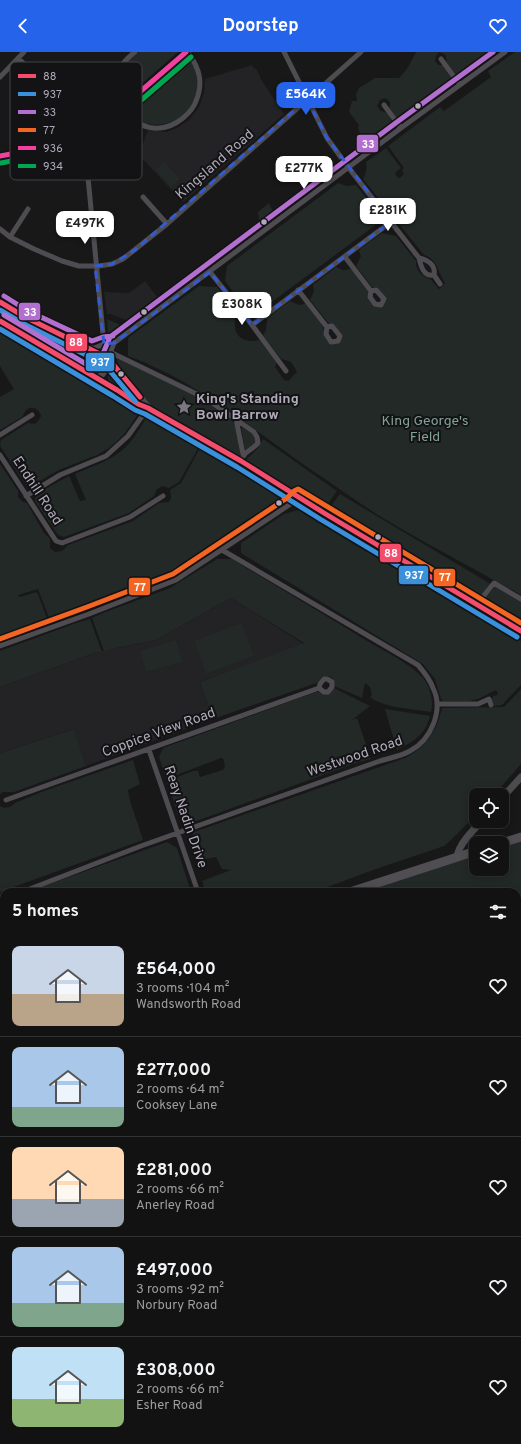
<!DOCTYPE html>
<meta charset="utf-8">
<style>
body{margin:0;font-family:Overpass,sans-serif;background:#1f2020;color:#f1f3f6;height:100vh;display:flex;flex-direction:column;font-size:15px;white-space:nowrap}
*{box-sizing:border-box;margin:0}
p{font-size:13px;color:#9c9e9f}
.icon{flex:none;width:22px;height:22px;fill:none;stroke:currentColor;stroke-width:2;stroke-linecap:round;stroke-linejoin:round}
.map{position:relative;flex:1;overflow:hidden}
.panel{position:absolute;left:0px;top:836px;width:521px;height:556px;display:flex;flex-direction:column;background:#121212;border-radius:12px 12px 0 0;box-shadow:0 2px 10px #0003,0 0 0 1px #313232}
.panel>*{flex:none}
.tools{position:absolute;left:469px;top:736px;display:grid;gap:8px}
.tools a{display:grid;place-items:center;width:40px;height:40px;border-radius:8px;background:#121212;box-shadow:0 2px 10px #0003,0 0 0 1px #313232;font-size:20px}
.price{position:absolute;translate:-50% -34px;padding:0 9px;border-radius:8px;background:#fff;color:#222;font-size:13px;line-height:26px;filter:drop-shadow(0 1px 2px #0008)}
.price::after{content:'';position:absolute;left:50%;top:24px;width:12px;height:9px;margin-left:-6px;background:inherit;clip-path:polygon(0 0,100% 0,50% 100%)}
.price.on{background:#2563eb;color:#fff}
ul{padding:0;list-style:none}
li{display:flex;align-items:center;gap:12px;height:100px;padding:0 12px}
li+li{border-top:1px solid #313232}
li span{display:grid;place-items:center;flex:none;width:112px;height:80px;border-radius:8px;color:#555}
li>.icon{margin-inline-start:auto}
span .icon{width:48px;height:48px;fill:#fffc;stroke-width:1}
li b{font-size:17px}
h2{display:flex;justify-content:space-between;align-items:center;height:48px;padding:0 12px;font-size:17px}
header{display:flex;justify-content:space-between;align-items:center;height:52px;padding:0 12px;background:#2563eb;color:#fff;font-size:18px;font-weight:700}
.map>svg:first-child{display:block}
.built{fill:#232224}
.green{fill:#222927}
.water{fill:#2c2c39}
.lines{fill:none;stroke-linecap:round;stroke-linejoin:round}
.stream{stroke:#2c2c39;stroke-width:1.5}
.street{stroke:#4e4c51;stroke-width:5}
.secondary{stroke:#4c4b4f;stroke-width:7}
.highway{stroke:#504e52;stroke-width:9}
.bus-1-casing{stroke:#131214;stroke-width:8}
.bus-2-casing{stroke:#131214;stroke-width:8}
.bus-3-casing{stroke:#131214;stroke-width:8}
.bus-4-casing{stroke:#131214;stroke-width:8}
.bus-5-casing{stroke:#131214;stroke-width:8}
.bus-6-casing{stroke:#131214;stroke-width:8}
.bus-1{stroke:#f44d6c;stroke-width:5}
.bus-2{stroke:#3a90db;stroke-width:5}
.bus-3{stroke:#b36fd0;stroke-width:5}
.bus-4{stroke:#f26522;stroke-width:5}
.bus-5{stroke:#f240a1;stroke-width:5}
.bus-6{stroke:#00a651;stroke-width:5}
.marked{fill:none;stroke:#335cd3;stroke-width:3;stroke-dasharray:8 5;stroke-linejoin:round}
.bus-dot{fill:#aeaab8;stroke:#131214;stroke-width:1.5}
.labels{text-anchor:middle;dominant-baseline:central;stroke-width:4;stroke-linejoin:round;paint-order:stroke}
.street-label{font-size:14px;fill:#aeaab8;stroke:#131214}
.poi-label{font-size:14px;font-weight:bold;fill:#aeaab8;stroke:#131214;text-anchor:start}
.park-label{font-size:14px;fill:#83a296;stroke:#131214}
.key{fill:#131214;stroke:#424045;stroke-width:1}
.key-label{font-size:11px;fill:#aeaab8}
.line-badge{stroke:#131214;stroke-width:1.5}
.badge-label{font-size:11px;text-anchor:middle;font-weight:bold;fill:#fff}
</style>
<header><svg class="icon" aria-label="back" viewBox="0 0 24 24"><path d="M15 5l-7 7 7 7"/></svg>Doorstep<svg class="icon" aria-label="heart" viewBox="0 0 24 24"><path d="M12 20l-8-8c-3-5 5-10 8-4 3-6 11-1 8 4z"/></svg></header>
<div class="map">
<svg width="521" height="1392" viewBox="0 0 521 1392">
<rect width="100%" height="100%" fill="#181818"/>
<path class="built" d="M252,13L254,17L256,16L262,29L284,62L183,150L139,103L148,78L166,80L177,76L189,68L199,55L204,41L205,27Z
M145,229L160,249L128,272L126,268L110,262H107L104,240L129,241Z
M231,546L304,592L200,630L213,667L86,714L73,677L0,701V635L97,600L156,588Z"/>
<path class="green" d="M139,0H178L121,50L115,42L118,24L125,11Z
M416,0H439L436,4L435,9L438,13H443L451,24L450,31L404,67L396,65L390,57V50L385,46L380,48L377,54L381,59L387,61L392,69L390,78L365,97L358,76L359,73L349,60L352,49H357L356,42L359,36L375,26H399L407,17Z
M439,0H495L463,23L455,22C453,19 448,14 447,10C445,3 448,3 439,0Z
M515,0H521V543C473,516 424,491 378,463C356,449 334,433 313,419C253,378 197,329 128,304V287L129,285L199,234L215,235H217L237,261C236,265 234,269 235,274C235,287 248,291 259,288L262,290L277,310L275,315L284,328L288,329L297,320L291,310L281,307L264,285L263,283L266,278L267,266L290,249L299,253L307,251L323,274L324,281L328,288L341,287L310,248L314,239L324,241L314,239L313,233L336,215L343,218L352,217L368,238V245L372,250L385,251L377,236L372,235L356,214L361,204L359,199L360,197L382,181L396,184L416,209V214L419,220L422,223L431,228L439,237L445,231C438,221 438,207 424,203L363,127C366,122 367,116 366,110L386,96L401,116L395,121L397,125L400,126L404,122L402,118L404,116L388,94L440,55L444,59L491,25L488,19Z
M186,4H188C190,8 194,13 196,17C207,49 176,81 145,71C138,69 131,65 127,58Z
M164,109L180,127L171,135L156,118Z
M338,131L347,134L356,133L378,161L376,167L377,172L261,258L250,256H245L225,229L227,214Z
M269,151L275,164L260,175L258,160Z
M0,252L51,282L83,296C86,303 85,308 77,310L0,266Z
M107,267L125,275L116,283L110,284L108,281Z
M0,275L136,355L138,362L125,381L116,390L109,396L97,403L59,418L31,434L26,433L0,394L1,388L28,371L35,372L39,368L41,364C39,358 36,355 29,356L26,358L22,365L0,378V345L14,337L0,314Z
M116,305L180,335L229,365L235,372L241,401L239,405L150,354L119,314Z
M113,320L117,322L127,339L108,329V323Z
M152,365L200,393L179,430L169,436L162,434C155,438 157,438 154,444L129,461L64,485L58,483L35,449L36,442L69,424L80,449L86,448L75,422C95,413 117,407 131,389C137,382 141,374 146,366Z
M241,375L253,382L256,386L255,392L245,398Z
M263,387L337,439L324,457L244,410L258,396Z
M201,394L250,423L281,445V453L178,522L150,534L51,571L38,537L18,543L20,545L36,540L38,542L49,572L0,589V412L18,439V445L23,450L27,451L44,481L50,487V496L55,500L62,499L68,493L133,469L159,451L169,450L171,446L170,438L181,431Z
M340,442L489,531L490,532L480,547L474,548L327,459Z
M302,457L521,589V633L502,653L494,654L492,649L493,644L497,643L498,641L496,638L478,647L469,649H443L441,647L435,627L423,612L241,501V491L284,462Z
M217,507H232C277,535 322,561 367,589C386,600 408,610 423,626C430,634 434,649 431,660C414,657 383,656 370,645L372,643L370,635L365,631L362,646L334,634L333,627L329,624L322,625L319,630L302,636L213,667L200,630L304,591L231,546L156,588L116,596L104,599L92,566L103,561L170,536Z
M496,534L521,548V575L483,552V547Z
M90,567L102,600H97L0,635V599L79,570Z
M242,571L254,604L206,622L194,589Z
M176,588L182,610L146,620L140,599Z
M334,636L370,654L352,668L357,666L371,707L356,711L191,771L178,763L167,729L193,719H198L200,725L223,718L225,714L223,706H221L166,727L159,705L163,696L313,641Z
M521,637V712L494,743H476V763L451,788L444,794L373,818L314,840H206L202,829L231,818L222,817L216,805L201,808L194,806L189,791L194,780L405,706C426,695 437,679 442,656L504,655Z
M385,657L430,664C426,682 413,690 397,698Z
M74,677L86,714L14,740H3L0,742V701Z
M133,708L140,732L128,738L130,749L143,788L0,840V754L4,756L10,755L15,751L44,739Z
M167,790L177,796L191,840H27Z
M521,790V1392H0V959L4,958V1388H517V840H364L476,803V817H502V796Z
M4,850V943L0,944V851Z"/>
<path class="water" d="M4,1374V1388H50L63,1392H0V1376Z"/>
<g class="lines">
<path class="stream" d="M517,1384L521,1372
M514,1392L515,1388"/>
<path class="street" d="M135,0C123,9 110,26 112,41C113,46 117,51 120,54C136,77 161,84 183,66C189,61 194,55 196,49C204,30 199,16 188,0
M284,0L327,86L348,115L419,206C428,208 436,213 434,223L440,232
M18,6L48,35
M441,7L460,33
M0,25L24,0
M384,53L401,76
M68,91L84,106L87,115L104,292
M0,104L68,91L90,83L186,0
M84,106L90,83
M143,145L167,172
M0,177L10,185L34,197L62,209L79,214H99L112,212L123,207L167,172L361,0
M10,185L28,157
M345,205L371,239L376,238L384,247L381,253L375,252L370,245L371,239
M419,206C421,215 424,225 434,223
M210,220L252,273L286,319
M298,238L327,275L332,274L340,284L338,289L331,290L326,282L327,275
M252,273L391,170
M92,297L104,292L114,291
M110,300L205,346L254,380L257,385L258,391C250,400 245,398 241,409
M108,306L114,291L126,282L401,76L505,0
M236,367L243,402
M0,383L32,363
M0,403L56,489L62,491L130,465L163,444
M26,444L60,423L106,404L128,384L148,356
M477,552L494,531L521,547
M0,594L89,562L176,528L292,451L298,444
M437,652H478L489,647L491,653
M149,698L198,840
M6,748L319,636L324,640H328L332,635V630L327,627H324L320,632L319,636
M22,840L141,794L380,709C390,706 401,704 410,699C431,688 444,658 433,636C430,627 424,620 418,613L222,498
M0,848L4,847"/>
<path class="secondary" d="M0,250L25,265L108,306L147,354
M0,269L117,338L138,352L148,356L241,409L324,461L521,579
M85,320L86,311L92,297
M98,327L106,317L108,306
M502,746L521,725
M457,805C458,793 473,778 482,769"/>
<path class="highway" d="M502,791L521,785
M350,840L476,799
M0,956L4,954"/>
<g class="bus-1-casing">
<path id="bus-1" d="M0,250L25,265L108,306L140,345
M0,269L117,338L138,352L148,356L241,409L324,461L521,579"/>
</g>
<g class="bus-2-casing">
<path id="bus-2" d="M0,258L22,271L104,312L135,349
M0,277L113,344L135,358L145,362L237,415L320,467L517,585"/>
</g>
<g class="bus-3-casing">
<path id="bus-3" d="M4,244L28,259L92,289L103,285L113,284
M4,263L96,318L110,285L397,70L493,0"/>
</g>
<g class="bus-4-casing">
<path id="bus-4" d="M0,587L87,555L173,522L287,446L294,439L298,437L521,571"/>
</g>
<g class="bus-5-casing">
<path id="bus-5" d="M0,104L68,91L90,83L186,0"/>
</g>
<g class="bus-6-casing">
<path id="bus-6" d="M1,111L70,98L94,89L191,5"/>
</g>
<use href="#bus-1" class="bus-1"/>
<use href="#bus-2" class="bus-2"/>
<use href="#bus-3" class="bus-3"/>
<use href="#bus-4" class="bus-4"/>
<use href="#bus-5" class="bus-5"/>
<use href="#bus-6" class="bus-6"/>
</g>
<path class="marked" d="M307,47L327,86L391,170L252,273L210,220L114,291L104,292L95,214L112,212L135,198Z"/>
<defs>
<g id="sight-bare" transform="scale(1.2)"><path d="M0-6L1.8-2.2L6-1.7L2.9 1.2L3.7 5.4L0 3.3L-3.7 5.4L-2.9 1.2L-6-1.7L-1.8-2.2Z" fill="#7a7780" stroke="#131214" stroke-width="2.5" paint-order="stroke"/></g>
</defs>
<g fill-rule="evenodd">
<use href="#sight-bare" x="184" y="355"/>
</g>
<g class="bus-dot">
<circle cx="418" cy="54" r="3.5"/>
<circle cx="264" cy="170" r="3.5"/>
<circle cx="144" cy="260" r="3.5"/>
<circle cx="121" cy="322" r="3.5"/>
<circle cx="279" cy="451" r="3.5"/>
<circle cx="378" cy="485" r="3.5"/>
</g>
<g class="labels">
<g class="street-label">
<text transform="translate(215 113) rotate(-41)">Kingsland Road</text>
<text transform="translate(37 439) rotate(57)">Endhill Road</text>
<text transform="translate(159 681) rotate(-20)">Coppice View Road</text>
<text transform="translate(355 705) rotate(-19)">Westwood Road</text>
<text transform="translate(185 765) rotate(71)">Reay Nadin Drive</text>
</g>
<g class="poi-label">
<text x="196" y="347">King's Standing<tspan x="196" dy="16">Bowl Barrow</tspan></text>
</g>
<g class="park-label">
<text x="425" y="369">King George's<tspan x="425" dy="16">Field</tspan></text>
</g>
</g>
<rect x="10" y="10" width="132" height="118" rx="6" class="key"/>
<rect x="18" y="22" width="18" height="4" fill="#f44d6c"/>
<rect x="18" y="40" width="18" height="4" fill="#3a90db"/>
<rect x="18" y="58" width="18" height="4" fill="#b36fd0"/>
<rect x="18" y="76" width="18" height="4" fill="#f26522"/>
<rect x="18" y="94" width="18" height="4" fill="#f240a1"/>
<rect x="18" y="112" width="18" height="4" fill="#00a651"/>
<g class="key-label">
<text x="43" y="28">88</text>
<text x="43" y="46">937</text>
<text x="43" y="64">33</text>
<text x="43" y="82">77</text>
<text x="43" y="100">936</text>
<text x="43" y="118">934</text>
</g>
<g class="line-badge">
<rect x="356" y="82" width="23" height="19" rx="4" fill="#b36fd0"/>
<rect x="18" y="250" width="23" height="19" rx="4" fill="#b36fd0"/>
<rect x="65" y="281" width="23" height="19" rx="4" fill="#f44d6c"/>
<rect x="85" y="300" width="30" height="20" rx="4" fill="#3a90db"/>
<rect x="379" y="491" width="23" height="20" rx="4" fill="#f44d6c"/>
<rect x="398" y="513" width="31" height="20" rx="4" fill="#3a90db"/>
<rect x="433" y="516" width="23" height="19" rx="4" fill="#f26522"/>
<rect x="128" y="525" width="23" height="19" rx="4" fill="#f26522"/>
</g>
<g class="badge-label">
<text x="368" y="96">33</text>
<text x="30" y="264">33</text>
<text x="76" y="294">88</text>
<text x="100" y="314">937</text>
<text x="391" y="505">88</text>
<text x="414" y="527">937</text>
<text x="445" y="529">77</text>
<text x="140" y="539">77</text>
</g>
</svg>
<div class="tools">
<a><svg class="icon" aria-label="locate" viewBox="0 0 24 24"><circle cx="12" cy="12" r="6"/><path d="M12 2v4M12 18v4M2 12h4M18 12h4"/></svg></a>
<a><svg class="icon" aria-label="layers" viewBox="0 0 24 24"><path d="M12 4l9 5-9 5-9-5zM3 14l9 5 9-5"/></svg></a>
</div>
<b class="price on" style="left:306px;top:64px">£564K</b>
<b class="price" style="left:304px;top:138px">£277K</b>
<b class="price" style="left:388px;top:180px">£281K</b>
<b class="price" style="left:85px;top:193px">£497K</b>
<b class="price" style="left:242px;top:274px">£308K</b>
<section class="panel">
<h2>5 homes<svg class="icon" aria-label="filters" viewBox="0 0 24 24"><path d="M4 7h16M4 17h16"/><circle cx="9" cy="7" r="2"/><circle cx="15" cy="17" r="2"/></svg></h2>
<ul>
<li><span style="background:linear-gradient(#c9d6e8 60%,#b9a48a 0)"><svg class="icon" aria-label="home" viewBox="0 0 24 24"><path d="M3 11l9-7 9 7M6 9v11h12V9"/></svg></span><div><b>£564,000</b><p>3 rooms · 104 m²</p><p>Wandsworth Road</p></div><svg class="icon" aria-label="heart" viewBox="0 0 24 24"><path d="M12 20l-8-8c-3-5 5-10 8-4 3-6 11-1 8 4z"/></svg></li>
<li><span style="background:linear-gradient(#a9c7e8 75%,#7fa58c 0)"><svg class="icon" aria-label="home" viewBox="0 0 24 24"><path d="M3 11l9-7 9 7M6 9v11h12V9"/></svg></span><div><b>£277,000</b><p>2 rooms · 64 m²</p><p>Cooksey Lane</p></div><svg class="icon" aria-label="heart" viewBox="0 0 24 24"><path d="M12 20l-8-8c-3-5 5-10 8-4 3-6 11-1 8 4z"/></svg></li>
<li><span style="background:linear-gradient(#ffd9b3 65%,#9aa5b1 0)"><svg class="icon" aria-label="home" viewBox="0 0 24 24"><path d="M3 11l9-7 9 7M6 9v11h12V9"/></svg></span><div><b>£281,000</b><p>2 rooms · 66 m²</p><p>Anerley Road</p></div><svg class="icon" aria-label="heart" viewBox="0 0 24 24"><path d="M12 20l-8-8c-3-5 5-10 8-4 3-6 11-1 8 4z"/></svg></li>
<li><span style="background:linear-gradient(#a9c7e8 70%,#7fa58c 0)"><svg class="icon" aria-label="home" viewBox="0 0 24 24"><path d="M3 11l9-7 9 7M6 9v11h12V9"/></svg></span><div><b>£497,000</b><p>3 rooms · 92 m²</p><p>Norbury Road</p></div><svg class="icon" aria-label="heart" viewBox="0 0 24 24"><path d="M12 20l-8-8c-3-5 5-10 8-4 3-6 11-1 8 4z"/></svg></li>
<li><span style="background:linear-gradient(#bfe0f5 65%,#8fb573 0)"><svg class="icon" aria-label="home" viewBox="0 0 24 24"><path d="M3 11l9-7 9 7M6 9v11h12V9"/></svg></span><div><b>£308,000</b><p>2 rooms · 66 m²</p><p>Esher Road</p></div><svg class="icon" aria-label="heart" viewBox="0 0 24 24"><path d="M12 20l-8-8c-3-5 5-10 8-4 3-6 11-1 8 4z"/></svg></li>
</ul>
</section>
</div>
